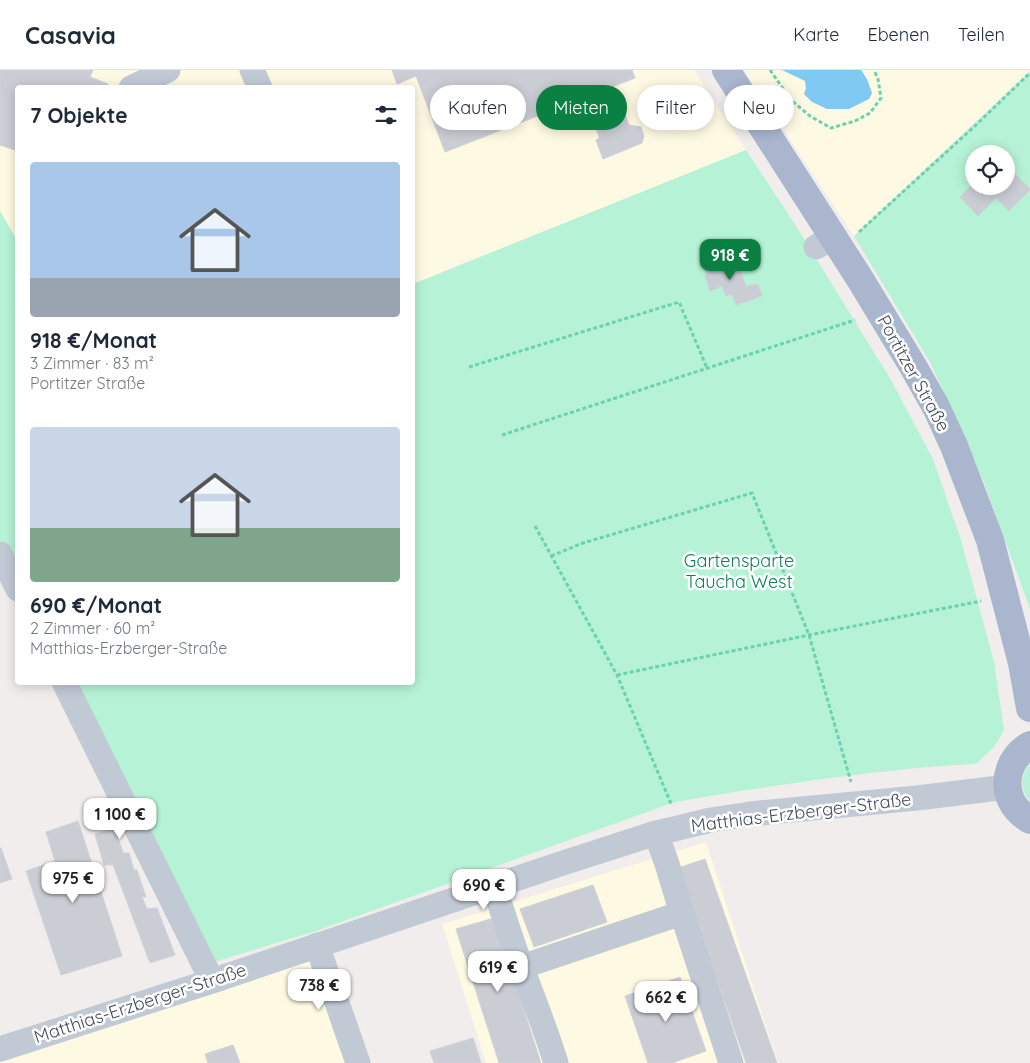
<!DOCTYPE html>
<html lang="de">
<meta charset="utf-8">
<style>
body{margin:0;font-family:Quicksand,sans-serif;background:#f2f2f3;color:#1f2937;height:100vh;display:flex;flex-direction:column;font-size:19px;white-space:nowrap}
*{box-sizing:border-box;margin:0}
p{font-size:16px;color:#747a83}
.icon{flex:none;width:28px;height:28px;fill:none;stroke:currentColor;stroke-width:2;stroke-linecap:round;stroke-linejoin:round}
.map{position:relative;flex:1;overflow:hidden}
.side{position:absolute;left:15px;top:15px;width:400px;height:600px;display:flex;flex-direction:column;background:#fff;border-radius:5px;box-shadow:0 2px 12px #0003}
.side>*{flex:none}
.banner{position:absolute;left:430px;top:15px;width:475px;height:45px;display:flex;gap:10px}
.fabs{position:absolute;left:965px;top:75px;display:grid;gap:10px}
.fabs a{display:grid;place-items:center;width:50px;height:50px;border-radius:50%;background:#fff;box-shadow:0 2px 12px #0003;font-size:25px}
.price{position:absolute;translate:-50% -42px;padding:0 11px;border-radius:10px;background:#fff;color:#222;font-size:16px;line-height:32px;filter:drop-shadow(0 1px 2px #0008)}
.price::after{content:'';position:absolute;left:50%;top:30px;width:15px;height:11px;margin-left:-8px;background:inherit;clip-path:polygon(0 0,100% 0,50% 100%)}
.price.on{background:#0b8043;color:#fff}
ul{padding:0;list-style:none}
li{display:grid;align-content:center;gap:10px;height:265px;padding:0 15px}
li span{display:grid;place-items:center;height:155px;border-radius:5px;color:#555}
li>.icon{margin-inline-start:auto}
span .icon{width:90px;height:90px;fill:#fffc;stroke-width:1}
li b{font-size:21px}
h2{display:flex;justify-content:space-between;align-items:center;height:60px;padding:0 15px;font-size:21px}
.tag{padding:0 18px;border-radius:22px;background:#fff;box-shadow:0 2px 12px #0003;font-size:18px;line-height:45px}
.tag.on{background:#0b8043;color:#fff}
header{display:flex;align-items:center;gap:30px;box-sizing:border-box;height:70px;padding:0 25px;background:#fff;border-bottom:1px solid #e0e1e3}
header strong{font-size:24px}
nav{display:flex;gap:28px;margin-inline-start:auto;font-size:18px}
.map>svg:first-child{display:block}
.commercial{fill:#fdf9e3}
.green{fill:#b6f2d6;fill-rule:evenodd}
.water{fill:#7fc9f2}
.building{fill:#cbcdd5;stroke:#d0d1d9}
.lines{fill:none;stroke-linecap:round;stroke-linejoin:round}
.path{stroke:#6bd2af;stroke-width:3;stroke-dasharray:4 2.5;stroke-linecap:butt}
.minor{stroke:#c1c9d5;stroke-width:25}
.major{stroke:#a9b6ce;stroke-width:28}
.labels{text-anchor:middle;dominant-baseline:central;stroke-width:5;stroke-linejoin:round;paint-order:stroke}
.street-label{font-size:18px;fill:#434c5b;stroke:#fff}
.park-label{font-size:18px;fill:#0f8159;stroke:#fff}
</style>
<header>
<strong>Casavia</strong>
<nav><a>Karte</a><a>Ebenen</a><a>Teilen</a></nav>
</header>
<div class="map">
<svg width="1030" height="993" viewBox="0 0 1030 993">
<rect width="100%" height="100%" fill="#f0edec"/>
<path class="commercial" d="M0,0H694L746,80L413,214L412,18H18L17,172L0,141Z
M744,0H1030L854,166Z
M706,772L778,993H486L442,854Z
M315,889L350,993H0L206,925Z"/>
<path class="green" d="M1030,2V539L983,410L930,292L854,166ZM974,84H1006V116H974Z
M746,80L796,156L891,310L933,389L961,470L994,592L1004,660L994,677L976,694C920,696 863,704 808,711C762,718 717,724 672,733L316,861L204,895L62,613L412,612L413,214Z
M0,141L18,172L17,523L0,487Z
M1030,694V731C1020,720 1020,705 1030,694Z"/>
<path class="water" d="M782,0H861L867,9L872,23L869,29L849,39H827L812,32L804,24L806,18L805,11Z"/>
<path class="building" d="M0,0H93L90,7L108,14L107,18H18V81L0,75Z
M392,0H632L635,8L445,82L416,6L397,14Z
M622,37L629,55L599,66L591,49Z
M629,55L641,57L644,66L642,73L603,89L596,70L599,69V66Z
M1006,95L1030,119V120L1009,141L996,128L978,146L960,127L974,113V116H1006Z
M727,187L731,196L738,194L746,216L758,214L762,226L736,235L732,224L726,226L722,216L710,221L705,205L707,204L704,195Z
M78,751L122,886L61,905L26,801L55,791L46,762Z
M115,758L123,783H129L134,800H137L146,827H142L147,839L157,838L175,885L150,893L113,795H104L95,764Z
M0,778H1L12,809L0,813Z
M705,789L777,993H746L678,798Z
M593,815L607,852L534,877L520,839Z
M494,848L541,993H499L456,859Z
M680,907L706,981L672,993H648L625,926Z
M473,968L481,993H434L430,981Z
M233,975L240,993H208L205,984Z"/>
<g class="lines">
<path class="path" d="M770,0L791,30L810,46L831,58L855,51L870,43L881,28L878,9L874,0
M859,162L977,54L1030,3
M469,297L679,232L707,298
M502,365L855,250
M535,456L617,605L672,736
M551,486L583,473L752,423L809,565L851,712
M617,605L809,565L981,531"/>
<path class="minor" d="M252,0L260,18
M131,18L168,0
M816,177L833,167
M0,484L18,519
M64,612L212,911
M656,763L667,794L682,843L731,993
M494,816C503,843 511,870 521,896C533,928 546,960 556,993
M317,875L358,993
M521,897L682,843
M0,979L212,911L563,793L656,763L674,759L711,750L750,744L917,728L1007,717"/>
<path class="major" d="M726,0L860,209L914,298L936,337L954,376L990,470L1022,593L1030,638
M1030,675C1011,686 1002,709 1011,730C1015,739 1022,745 1030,750"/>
</g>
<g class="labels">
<g class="street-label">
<text transform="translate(914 303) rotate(61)">Portitzer Straße</text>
<text transform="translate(801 742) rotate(-7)">Matthias-Erzberger-Straße</text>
<text transform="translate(140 933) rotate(-18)">Matthias-Erzberger-Straße</text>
</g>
<g class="park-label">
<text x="739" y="490">Gartensparte<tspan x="739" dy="21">Taucha West</tspan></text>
</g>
</g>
</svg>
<div class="fabs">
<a><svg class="icon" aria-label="locate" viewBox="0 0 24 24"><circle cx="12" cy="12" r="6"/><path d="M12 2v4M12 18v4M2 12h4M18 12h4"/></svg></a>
</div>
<b class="price on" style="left:730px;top:211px">918 €</b>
<b class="price" style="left:120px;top:770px">1 100 €</b>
<b class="price" style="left:73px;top:834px">975 €</b>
<b class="price" style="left:484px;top:841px">690 €</b>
<b class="price" style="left:498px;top:923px">619 €</b>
<b class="price" style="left:319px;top:941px">738 €</b>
<b class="price" style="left:666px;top:953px">662 €</b>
<div class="banner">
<a class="tag">Kaufen</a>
<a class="tag on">Mieten</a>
<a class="tag">Filter</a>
<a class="tag">Neu</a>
</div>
<section class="side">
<h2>7 Objekte<svg class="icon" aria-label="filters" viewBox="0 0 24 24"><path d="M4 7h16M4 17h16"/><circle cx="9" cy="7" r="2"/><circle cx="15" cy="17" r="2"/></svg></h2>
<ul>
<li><span style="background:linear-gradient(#a9c7e8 75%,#9aa5b1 0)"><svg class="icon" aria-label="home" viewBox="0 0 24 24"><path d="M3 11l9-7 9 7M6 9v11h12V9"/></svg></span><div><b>918 €/Monat</b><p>3 Zimmer · 83 m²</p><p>Portitzer Straße</p></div></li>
<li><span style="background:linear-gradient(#c9d6e8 65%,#7fa58c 0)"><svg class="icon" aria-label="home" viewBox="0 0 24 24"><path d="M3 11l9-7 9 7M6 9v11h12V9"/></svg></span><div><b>690 €/Monat</b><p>2 Zimmer · 60 m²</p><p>Matthias-Erzberger-Straße</p></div></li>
</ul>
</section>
</div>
